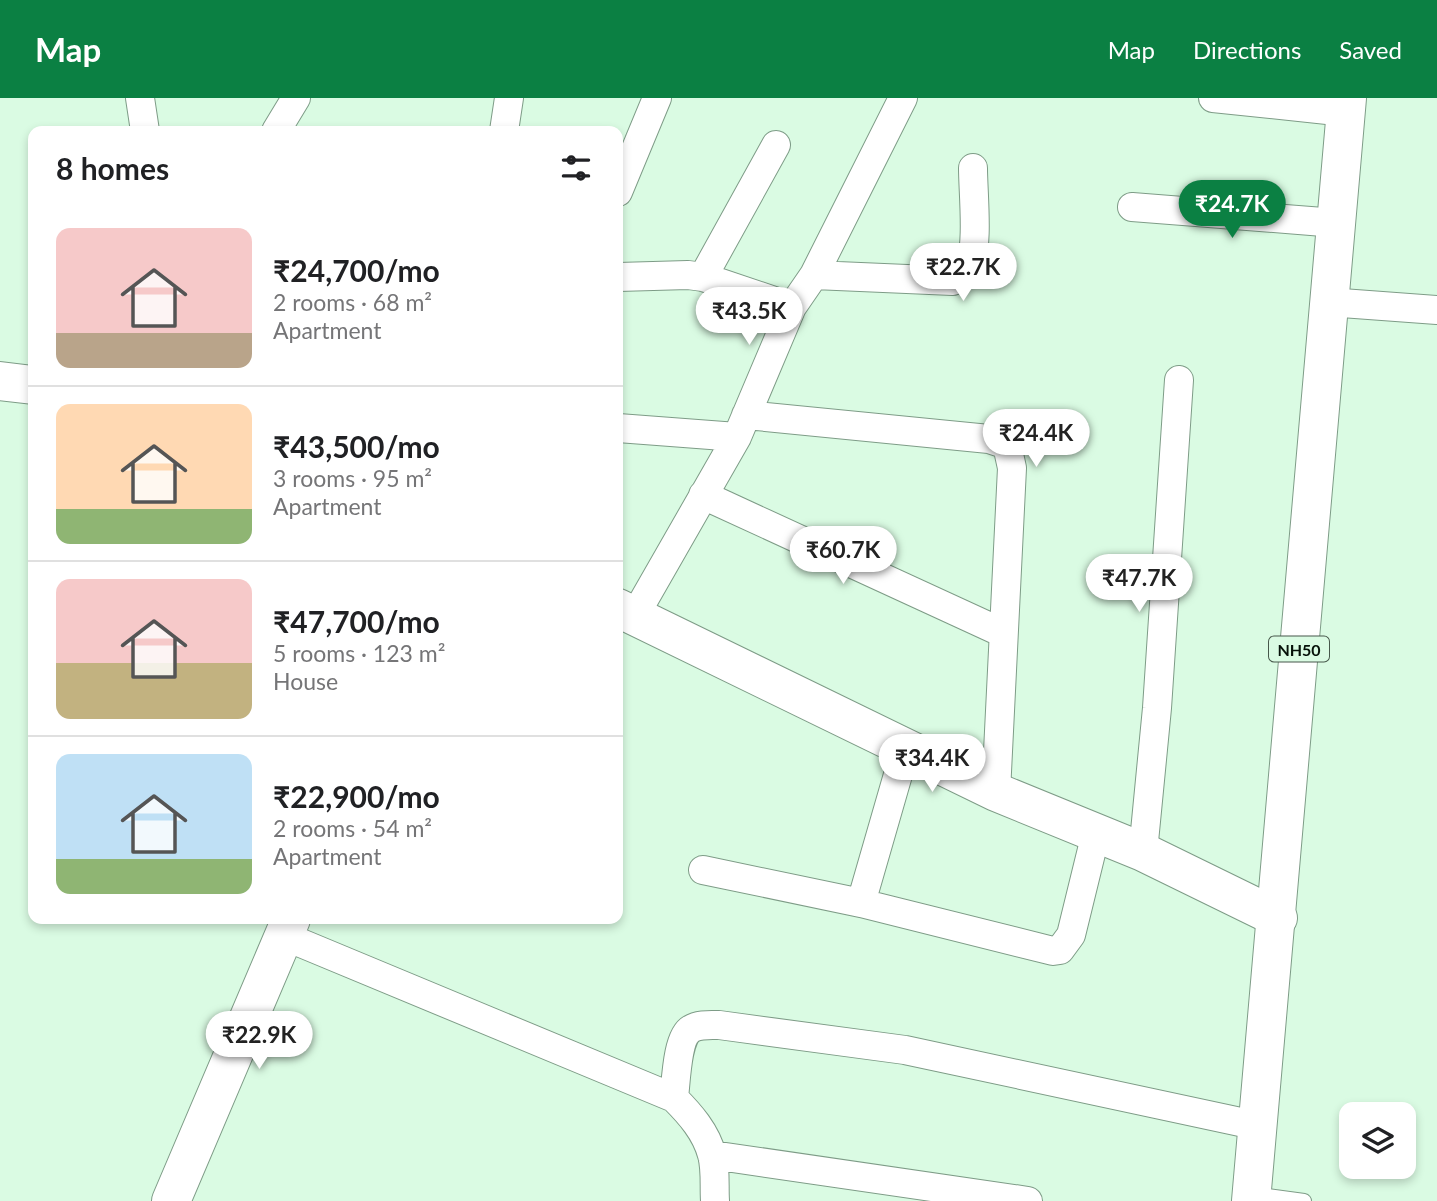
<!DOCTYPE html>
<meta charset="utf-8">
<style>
body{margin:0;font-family:Lato,sans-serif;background:#f6f6f6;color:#202124;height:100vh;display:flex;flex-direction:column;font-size:26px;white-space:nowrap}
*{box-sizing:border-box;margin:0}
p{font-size:23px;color:#757577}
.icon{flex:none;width:38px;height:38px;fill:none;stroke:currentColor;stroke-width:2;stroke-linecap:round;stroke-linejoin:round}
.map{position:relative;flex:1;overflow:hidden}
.drawer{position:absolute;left:28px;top:28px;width:595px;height:798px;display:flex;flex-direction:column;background:#fff;border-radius:14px;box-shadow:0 4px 10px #0003}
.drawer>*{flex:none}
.buttons{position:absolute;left:1339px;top:1004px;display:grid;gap:14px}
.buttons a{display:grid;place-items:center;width:77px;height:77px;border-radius:14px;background:#fff;box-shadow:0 4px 10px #0003;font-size:35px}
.price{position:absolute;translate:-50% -60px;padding:0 16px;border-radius:24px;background:#fff;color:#222;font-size:23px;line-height:46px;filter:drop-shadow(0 2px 4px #0008)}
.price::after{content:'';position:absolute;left:50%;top:42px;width:21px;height:16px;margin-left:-10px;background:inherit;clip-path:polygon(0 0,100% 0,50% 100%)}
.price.current{background:#0b8043;color:#fff}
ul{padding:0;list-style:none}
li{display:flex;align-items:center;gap:21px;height:175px;padding:0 28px}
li+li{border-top:2px solid #e0e0e0}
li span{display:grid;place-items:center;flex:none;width:196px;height:140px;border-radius:14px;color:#555}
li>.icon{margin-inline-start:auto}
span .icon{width:84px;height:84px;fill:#fffc;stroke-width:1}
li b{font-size:30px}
h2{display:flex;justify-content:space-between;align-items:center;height:84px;padding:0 28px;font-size:30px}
header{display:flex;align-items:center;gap:42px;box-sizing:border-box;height:98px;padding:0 35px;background:#0b8043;color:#fff}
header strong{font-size:33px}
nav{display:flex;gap:38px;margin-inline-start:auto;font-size:24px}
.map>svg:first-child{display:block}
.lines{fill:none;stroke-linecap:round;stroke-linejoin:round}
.lane-casing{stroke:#7e9c87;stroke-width:16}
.street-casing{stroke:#7e9c87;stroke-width:30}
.secondary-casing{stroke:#7e9c87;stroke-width:40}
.highway-casing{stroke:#7e9c87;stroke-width:40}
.lane{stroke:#fff;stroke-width:14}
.street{stroke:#fff;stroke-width:28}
.secondary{stroke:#fff;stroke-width:38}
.highway{stroke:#fff;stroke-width:38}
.labels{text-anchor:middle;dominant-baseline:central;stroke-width:7;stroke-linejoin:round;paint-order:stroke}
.shield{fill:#dafbe3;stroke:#46574a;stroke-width:2}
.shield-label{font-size:16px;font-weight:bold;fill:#061109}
</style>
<header>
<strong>Map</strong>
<nav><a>Map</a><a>Directions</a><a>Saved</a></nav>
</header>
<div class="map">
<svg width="1437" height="1103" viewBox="0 0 1437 1103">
<rect width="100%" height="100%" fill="#dafbe3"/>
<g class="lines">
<g class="lane-casing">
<path id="lane" d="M1254,1096L1304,1103"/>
</g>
<g class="street-casing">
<path id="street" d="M140,0L145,33
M1213,0L1346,14
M276,33L296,0
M504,33L509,0
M618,94L657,0
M1132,109L1336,125
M814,177L953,183C960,180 966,178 969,170C979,148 973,95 973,70
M618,179L688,177L703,179L792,209
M703,179L776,47
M1328,204L1437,212
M746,317L989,341L1007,347L1012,370L996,694
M618,330L737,339
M703,397L1003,535
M634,519L737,339L792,209L814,177L903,0
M1143,754L1157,610L1179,282
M703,772L861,805L1053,853L1060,852L1071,837L1096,735
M861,805L906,649
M284,838L674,1000C690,1016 706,1034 712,1057C716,1071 714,1088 715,1103
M674,1000C676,984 677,939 691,931C699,926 710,927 719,927L905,952L1259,1028
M712,1057L1028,1103"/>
</g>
<g class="secondary-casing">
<path id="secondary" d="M0,283L33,287
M618,510L996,694L1143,754L1278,820
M171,1103L291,821"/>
</g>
<g class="highway-casing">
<path id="highway" d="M1251,1103L1347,0"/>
</g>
<use href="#lane" class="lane"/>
<use href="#street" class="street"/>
<use href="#secondary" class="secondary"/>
<use href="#highway" class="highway"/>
</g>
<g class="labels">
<rect class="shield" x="1269" y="538.5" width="60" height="25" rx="5"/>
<g class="shield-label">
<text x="1299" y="551">NH50</text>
</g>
</g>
</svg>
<div class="buttons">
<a><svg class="icon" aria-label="layers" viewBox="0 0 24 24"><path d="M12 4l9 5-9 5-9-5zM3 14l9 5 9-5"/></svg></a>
</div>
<b class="price current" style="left:1232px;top:142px">₹24.7K</b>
<b class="price" style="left:963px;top:205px">₹22.7K</b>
<b class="price" style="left:749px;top:249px">₹43.5K</b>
<b class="price" style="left:1036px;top:371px">₹24.4K</b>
<b class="price" style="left:843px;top:488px">₹60.7K</b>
<b class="price" style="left:1139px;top:516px">₹47.7K</b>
<b class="price" style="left:932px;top:696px">₹34.4K</b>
<b class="price" style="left:259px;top:973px">₹22.9K</b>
<section class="drawer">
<h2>8 homes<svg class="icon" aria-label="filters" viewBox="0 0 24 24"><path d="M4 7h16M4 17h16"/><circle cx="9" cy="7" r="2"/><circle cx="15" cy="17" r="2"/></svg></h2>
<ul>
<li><span style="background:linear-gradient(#f6c9c9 75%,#b9a48a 0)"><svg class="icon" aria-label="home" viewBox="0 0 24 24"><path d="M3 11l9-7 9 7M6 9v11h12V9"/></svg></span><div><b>₹24,700/mo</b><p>2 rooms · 68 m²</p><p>Apartment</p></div></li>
<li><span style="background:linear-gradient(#ffd9b3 75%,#8fb573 0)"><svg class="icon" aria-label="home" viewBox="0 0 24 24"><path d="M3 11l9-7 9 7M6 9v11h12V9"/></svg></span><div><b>₹43,500/mo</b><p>3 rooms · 95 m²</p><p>Apartment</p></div></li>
<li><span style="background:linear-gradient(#f6c9c9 60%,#c2b280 0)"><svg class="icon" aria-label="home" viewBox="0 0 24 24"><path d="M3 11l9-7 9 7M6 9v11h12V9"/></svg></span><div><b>₹47,700/mo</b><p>5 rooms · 123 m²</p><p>House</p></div></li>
<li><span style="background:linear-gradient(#bfe0f5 75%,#8fb573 0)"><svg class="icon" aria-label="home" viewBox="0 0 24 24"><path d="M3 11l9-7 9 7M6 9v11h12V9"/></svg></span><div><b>₹22,900/mo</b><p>2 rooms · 54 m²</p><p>Apartment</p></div></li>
</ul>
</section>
</div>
